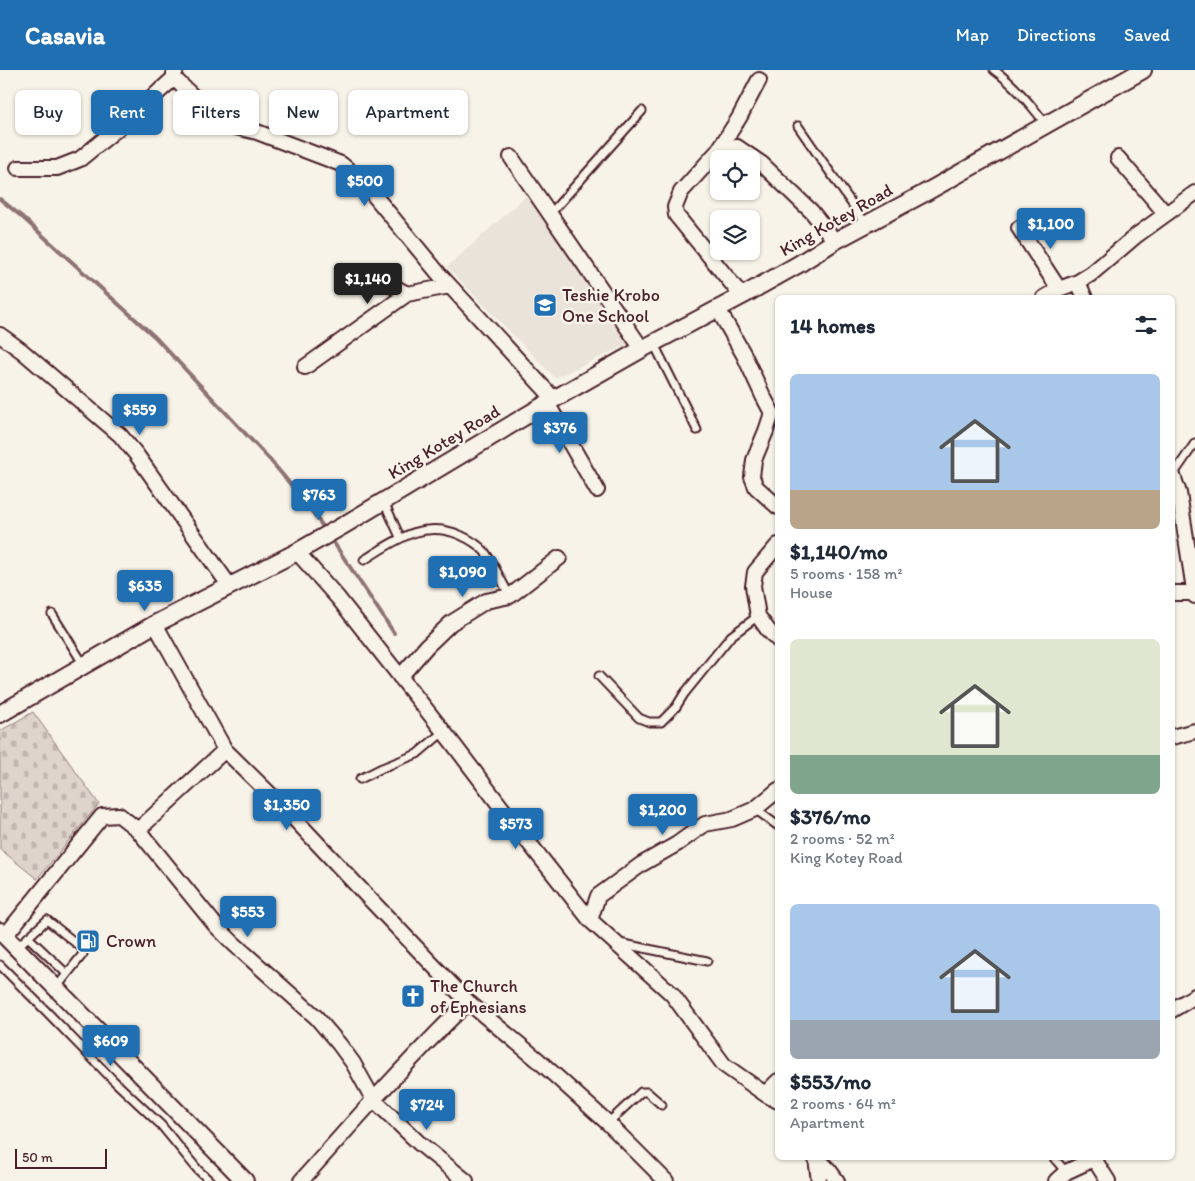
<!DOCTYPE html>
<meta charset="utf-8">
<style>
body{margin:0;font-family:Itim,sans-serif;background:#f2f2f3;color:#1f2937;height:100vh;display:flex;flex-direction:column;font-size:19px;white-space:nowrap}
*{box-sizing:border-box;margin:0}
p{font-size:16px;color:#747a83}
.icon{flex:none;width:28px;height:28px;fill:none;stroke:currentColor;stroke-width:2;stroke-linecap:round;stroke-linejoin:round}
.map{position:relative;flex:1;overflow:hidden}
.panel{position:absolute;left:775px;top:225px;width:400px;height:865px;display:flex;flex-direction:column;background:#fff;border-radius:8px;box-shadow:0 1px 4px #0004}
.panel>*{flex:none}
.guide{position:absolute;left:15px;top:20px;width:475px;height:45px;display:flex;gap:10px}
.controls{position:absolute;left:710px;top:80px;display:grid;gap:10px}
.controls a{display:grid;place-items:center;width:50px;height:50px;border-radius:8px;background:#fff;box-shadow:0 1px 4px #0004;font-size:25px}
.scale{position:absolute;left:15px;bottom:12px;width:92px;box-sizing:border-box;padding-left:5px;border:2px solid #4a1f2b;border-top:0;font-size:14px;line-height:18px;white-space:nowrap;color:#4a1f2b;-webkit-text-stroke:4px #f7f3e8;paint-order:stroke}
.price{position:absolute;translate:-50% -42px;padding:0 11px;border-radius:5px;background:#1f6fb2;color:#fff;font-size:16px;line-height:32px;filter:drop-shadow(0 1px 2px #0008)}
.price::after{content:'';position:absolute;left:50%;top:30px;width:15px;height:11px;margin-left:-8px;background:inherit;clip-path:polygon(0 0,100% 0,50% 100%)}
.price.selected{background:#222;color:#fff}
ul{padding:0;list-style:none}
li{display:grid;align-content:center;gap:10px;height:265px;padding:0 15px}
li span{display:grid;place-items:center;height:155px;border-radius:8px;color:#555}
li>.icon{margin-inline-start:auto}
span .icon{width:90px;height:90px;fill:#fffc;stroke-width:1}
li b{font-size:21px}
h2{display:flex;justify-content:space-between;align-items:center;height:60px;padding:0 15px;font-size:21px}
.pill{padding:0 18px;border-radius:8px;background:#fff;box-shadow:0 1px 4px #0004;font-size:18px;line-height:45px}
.pill.selected{background:#1f6fb2;color:#fff}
header{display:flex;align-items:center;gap:30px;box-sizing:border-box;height:70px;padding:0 25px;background:#1f6fb2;color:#fff}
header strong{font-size:24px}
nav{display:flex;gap:28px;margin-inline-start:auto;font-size:18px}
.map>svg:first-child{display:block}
.built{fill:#eae3da}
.cemetery{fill:url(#cemetery-stones);stroke:#947a7c}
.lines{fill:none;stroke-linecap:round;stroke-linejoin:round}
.stream{stroke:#8e7275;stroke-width:4}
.service-casing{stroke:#4a1f2b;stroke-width:11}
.minor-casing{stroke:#4a1f2b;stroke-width:18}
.tertiary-casing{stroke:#4a1f2b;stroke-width:20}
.service{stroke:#f7f3e8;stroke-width:7}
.minor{stroke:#f7f3e8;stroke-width:14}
.tertiary{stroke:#f7f3e8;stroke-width:16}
.labels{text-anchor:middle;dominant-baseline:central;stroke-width:5;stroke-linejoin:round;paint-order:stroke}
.street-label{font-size:18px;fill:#4a1f2b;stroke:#f7f3e8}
.poi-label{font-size:18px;fill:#4a1f2b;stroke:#f7f3e8;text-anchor:start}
</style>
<header>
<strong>Casavia</strong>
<nav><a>Map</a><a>Directions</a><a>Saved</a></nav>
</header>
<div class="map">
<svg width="1195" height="1111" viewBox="0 0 1195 1111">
<defs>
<pattern id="cemetery-stones" width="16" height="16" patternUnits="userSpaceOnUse" patternTransform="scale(1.25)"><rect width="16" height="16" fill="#ded4cc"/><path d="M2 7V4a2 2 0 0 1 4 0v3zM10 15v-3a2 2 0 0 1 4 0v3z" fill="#c0b6af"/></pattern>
</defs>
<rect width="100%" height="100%" fill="#f7f3e8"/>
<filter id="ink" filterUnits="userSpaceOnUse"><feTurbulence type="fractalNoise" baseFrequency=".02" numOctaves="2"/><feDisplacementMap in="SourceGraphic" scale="10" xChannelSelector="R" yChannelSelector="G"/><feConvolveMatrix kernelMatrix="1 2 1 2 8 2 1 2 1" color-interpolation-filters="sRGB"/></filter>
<g filter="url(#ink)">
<path class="built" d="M527,125L633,272L555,308L447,197Z"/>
<path class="cemetery" d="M33,642L99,734L37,809L0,779V661Z"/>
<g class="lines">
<path class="stream" d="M0,129L21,146L155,267L271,391L307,434L326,461
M330,467L394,563"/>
<g class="service-casing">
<path id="service" d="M994,0C1015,15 1030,34 1046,54
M798,56L866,154
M550,144L642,41
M654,274L697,360
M1173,405L1195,373
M384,432L400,467
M364,490C395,471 422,449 460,465C469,469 479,475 485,482C494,495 502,512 510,526
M52,544L84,595
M599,606L639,648L649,652H661L676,637L684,624L731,566L758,546
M360,709L382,698L417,684L443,662
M755,739L778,756
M28,867L67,904
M619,873L707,891
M16,878L47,850L82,878L83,884L56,918
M0,895L48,943L113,1010L161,1055L198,1100L210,1111
M608,1053L641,1022H647L662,1035
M1054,1088L1066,1102"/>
</g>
<g class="minor-casing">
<path id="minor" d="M176,0L174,4V8L176,10L212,45L221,52L231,56L257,62L341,94L363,112L439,204L554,329
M759,10L739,48L718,81L726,78L737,77L762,94L812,142L835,171
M718,81L681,122L675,137L676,145L742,226
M511,87L642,279
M1118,88L1166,144
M18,98H57L80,89L123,54L174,8
M1019,158L1059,219
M368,202L407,224
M1044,228L1059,219L1078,212
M1085,228L1078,212L1091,204L1137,165L1195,123
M718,239L744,285L763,326L772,343L766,361L754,390L752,407L756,417L778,437
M0,265L22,281L120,365L136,384L229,515
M305,297L407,224L450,216
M547,333L597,420
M1172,403L1179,423L1195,526
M778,475L755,502L753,516L758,546L768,560L778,570
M297,482L338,528L451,671L514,754L590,850L672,924L724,995L765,1024L778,1031
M1172,523H1194
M155,554L225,680L288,742L366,825L468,932
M400,607L427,576L451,553L486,531L510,526L559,488
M1172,667L1195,661
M138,760L225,680
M590,850L598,826L642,794L677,774L705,754L732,749L755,739L778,720
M5,866L102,746L119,745L138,760L216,856L233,873L316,947L339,974L353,993L373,1029L419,1073L466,1111
M1172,940L1195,926
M765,1024L778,1011
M816,1088L819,1111
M817,1088L829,1100L837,1111
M1095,1088L1094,1089L1108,1111
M301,1111C355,1050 409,989 468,932L538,990L608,1053L666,1111
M1056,1111L1066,1102L1094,1089"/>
</g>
<g class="tertiary-casing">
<path id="tertiary" d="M0,644L155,554L297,482L344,455L554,329L642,279L742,226L799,194L835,171L923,124L1143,0
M0,861L245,1111"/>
</g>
<use href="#service" class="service"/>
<use href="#minor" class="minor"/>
<use href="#tertiary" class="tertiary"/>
</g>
</g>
<defs>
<g id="school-square" transform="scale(1.25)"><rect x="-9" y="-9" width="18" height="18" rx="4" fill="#1f6fb2" stroke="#f7f3e8"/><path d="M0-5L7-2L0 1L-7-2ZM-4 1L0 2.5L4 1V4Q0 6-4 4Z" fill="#fff"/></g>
<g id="fuel-square" transform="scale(1.25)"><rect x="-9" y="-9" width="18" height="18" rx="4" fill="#1f6fb2" stroke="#f7f3e8"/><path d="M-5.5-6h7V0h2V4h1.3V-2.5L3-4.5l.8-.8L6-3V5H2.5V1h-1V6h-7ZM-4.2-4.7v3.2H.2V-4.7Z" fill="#fff"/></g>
<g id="church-square" transform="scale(1.25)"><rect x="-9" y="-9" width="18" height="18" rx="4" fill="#1f6fb2" stroke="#f7f3e8"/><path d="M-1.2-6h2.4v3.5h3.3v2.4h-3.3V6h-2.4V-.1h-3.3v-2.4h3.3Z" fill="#fff"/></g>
</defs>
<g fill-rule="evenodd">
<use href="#school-square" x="545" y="235"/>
<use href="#fuel-square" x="88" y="871"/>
<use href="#church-square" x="413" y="926"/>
</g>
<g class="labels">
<g class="street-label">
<text transform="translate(836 150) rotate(-30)">King Kotey Road</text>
<text transform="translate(444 372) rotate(-31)">King Kotey Road</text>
</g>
<g class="poi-label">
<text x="562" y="225">Teshie Krobo<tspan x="562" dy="21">One School</tspan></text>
<text x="106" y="871">Crown</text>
<text x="430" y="916">The Church<tspan x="430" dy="21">of Ephesians</tspan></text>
</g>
</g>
</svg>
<div class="controls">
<a><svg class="icon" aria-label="locate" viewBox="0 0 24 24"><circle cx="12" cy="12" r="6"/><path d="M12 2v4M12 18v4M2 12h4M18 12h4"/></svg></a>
<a><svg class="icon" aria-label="layers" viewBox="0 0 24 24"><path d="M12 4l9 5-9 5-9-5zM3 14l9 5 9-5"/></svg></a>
</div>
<div class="scale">50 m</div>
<b class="price" style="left:365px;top:137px">$500</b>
<b class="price" style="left:1051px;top:180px">$1,100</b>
<b class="price selected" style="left:368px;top:235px">$1,140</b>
<b class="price" style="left:140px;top:366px">$559</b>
<b class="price" style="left:560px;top:384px">$376</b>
<b class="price" style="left:319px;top:451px">$763</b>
<b class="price" style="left:463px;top:528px">$1,090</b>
<b class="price" style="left:145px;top:542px">$635</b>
<b class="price" style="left:287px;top:761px">$1,350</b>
<b class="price" style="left:663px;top:766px">$1,200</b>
<b class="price" style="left:516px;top:780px">$573</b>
<b class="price" style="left:248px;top:868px">$553</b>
<b class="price" style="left:111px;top:997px">$609</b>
<b class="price" style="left:427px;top:1061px">$724</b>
<div class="guide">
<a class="pill">Buy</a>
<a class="pill selected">Rent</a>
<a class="pill">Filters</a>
<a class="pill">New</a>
<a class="pill">Apartment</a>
</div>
<section class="panel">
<h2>14 homes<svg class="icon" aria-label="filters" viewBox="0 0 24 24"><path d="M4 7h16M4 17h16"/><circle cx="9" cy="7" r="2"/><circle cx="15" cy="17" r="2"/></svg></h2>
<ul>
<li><span style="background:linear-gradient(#a9c7e8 75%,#b9a48a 0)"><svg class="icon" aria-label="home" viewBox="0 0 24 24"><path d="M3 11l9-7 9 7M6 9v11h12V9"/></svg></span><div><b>$1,140/mo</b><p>5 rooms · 158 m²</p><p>House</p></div></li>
<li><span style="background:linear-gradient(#dfe7d0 75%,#7fa58c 0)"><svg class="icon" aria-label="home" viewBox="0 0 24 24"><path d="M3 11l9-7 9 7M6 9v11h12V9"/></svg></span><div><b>$376/mo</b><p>2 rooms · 52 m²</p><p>King Kotey Road</p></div></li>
<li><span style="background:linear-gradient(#a9c7e8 75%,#9aa5b1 0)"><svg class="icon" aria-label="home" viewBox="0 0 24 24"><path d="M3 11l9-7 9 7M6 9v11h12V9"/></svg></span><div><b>$553/mo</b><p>2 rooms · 64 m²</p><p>Apartment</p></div></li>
</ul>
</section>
</div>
